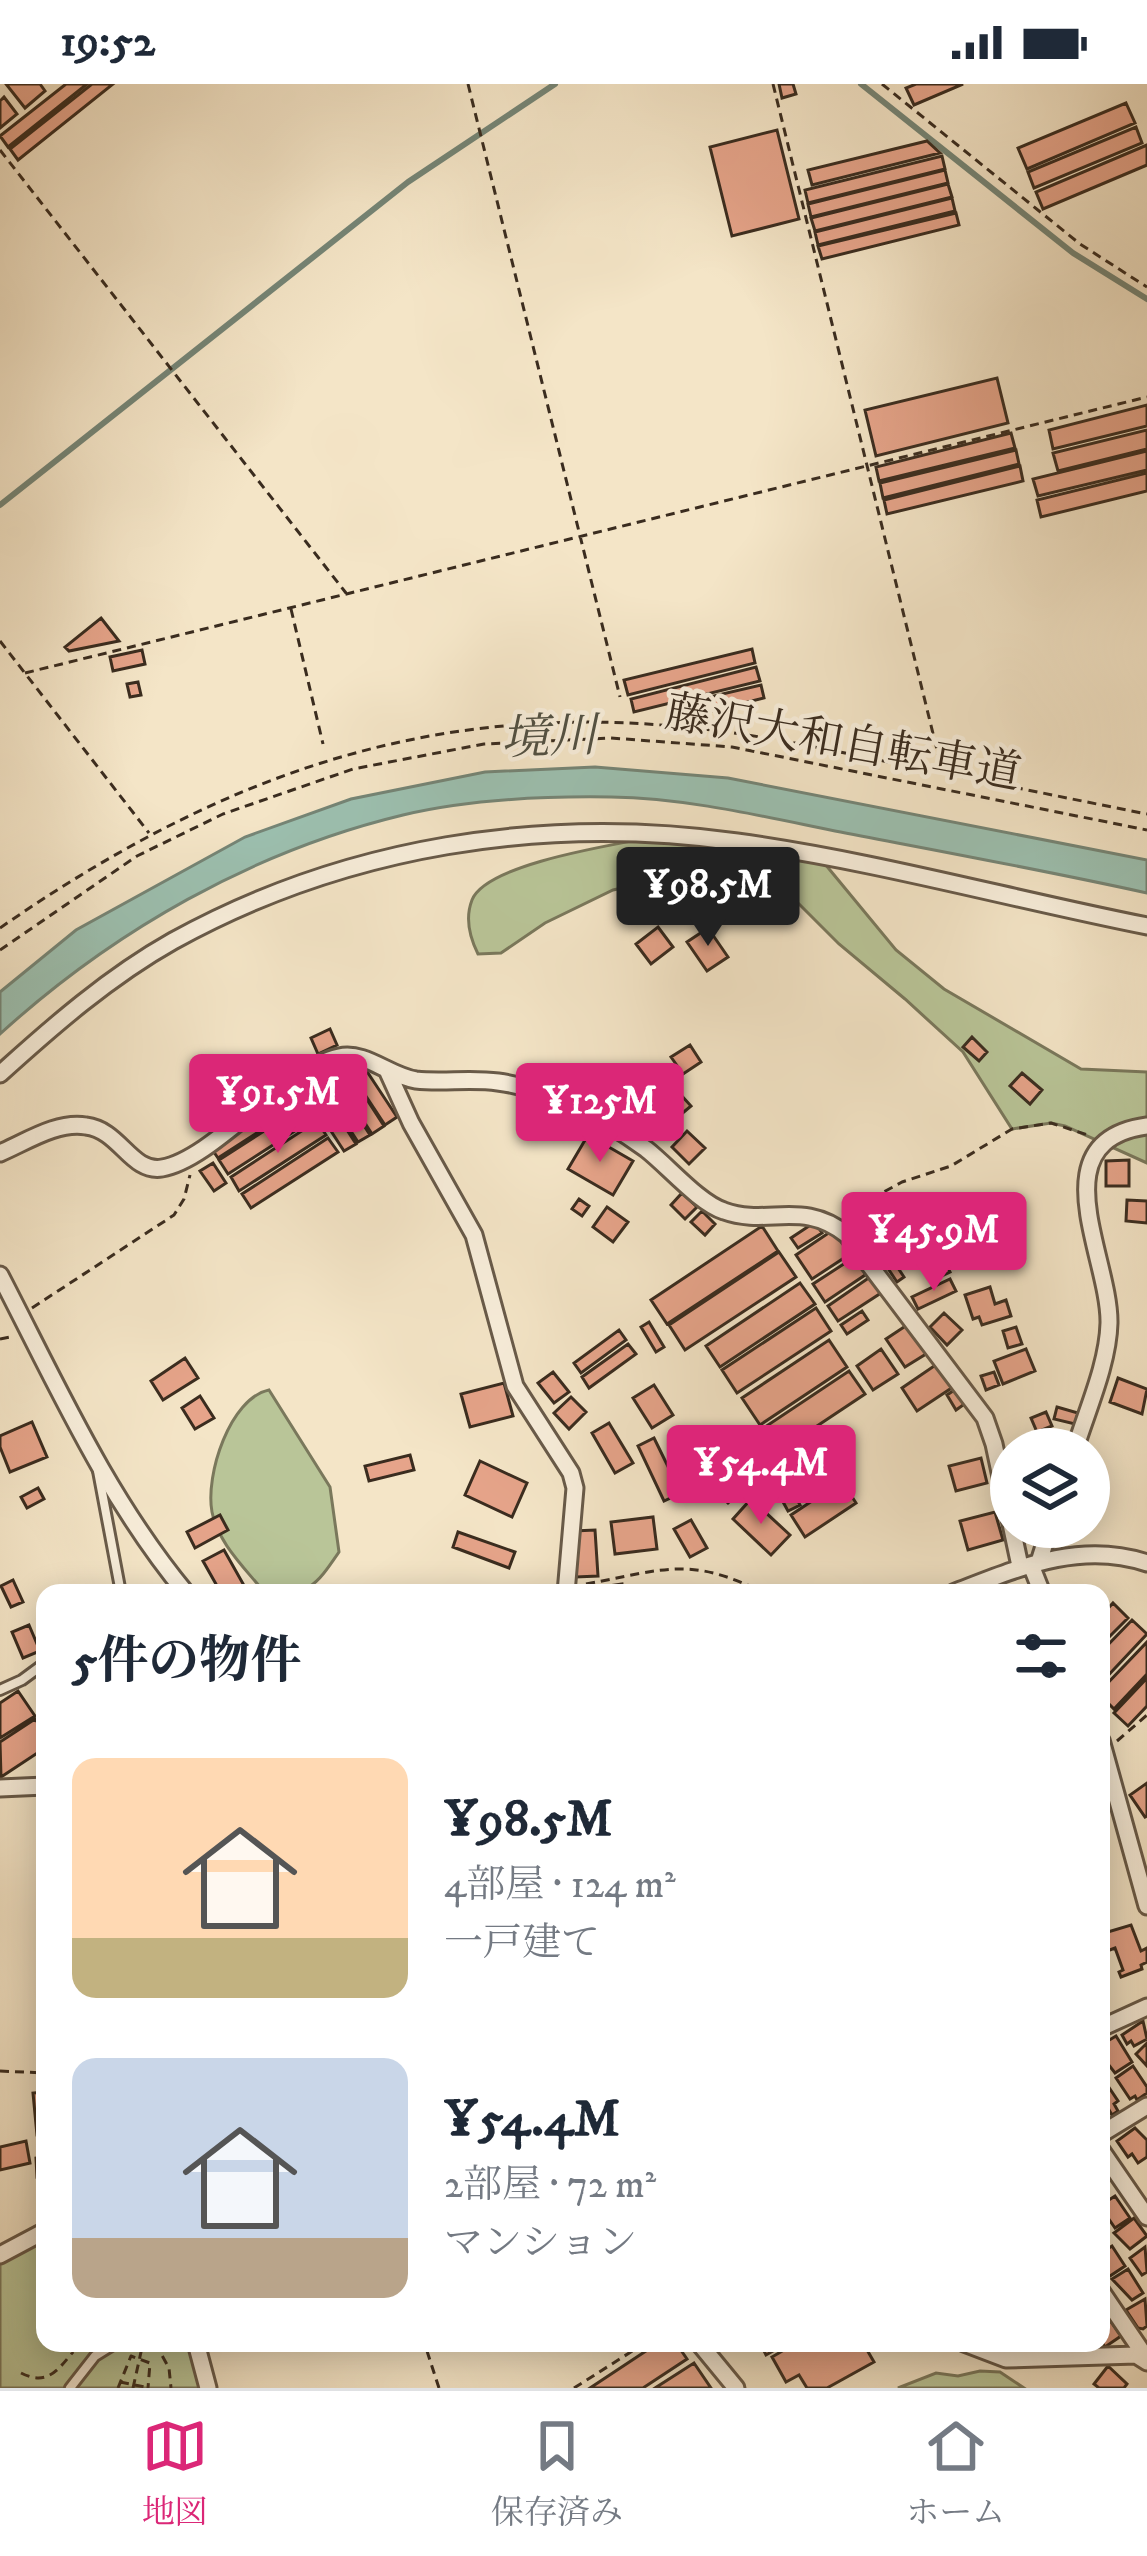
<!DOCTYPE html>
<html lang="ja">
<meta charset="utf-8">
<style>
body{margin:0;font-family:"IM FELL DW Pica","Noto Serif JP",serif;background:#f6f6f7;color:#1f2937;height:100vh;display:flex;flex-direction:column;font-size:45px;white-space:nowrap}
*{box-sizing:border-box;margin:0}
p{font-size:39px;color:#747a83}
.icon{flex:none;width:66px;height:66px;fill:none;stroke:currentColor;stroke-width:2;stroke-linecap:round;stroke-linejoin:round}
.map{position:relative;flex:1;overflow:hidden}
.panel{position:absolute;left:36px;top:1500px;width:1074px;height:768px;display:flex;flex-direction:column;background:#fff;border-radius:24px;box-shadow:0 6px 30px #0003}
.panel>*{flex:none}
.buttons{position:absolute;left:990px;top:1344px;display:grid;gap:24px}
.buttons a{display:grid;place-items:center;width:120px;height:120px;border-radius:50%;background:#fff;box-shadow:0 6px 30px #0003;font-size:60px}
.price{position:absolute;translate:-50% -102px;padding:0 27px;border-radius:12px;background:#db2777;color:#fff;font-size:39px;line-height:78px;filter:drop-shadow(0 3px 6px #0008)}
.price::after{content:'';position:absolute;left:50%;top:72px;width:36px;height:27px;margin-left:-18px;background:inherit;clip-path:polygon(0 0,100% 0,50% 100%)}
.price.active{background:#222;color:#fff}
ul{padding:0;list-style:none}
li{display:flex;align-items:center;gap:36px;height:300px;padding:0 36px}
li span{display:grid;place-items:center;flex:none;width:336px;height:240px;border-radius:24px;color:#555}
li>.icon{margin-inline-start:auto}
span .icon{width:144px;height:144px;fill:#fffc;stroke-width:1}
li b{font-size:51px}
h2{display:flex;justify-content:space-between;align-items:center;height:144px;padding:0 36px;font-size:51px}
.status{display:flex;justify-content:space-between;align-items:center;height:84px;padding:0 60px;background:#fff;direction:ltr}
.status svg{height:33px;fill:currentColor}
.tab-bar{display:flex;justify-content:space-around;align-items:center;height:168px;border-top:3px solid #e0e1e3;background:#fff;font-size:33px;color:#747a83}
.tab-bar a{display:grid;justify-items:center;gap:6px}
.tab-bar .active{color:#db2777}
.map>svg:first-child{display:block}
.green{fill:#b9c598;stroke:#7a785c;stroke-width:3}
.water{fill:#9cc0b0;stroke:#758576;stroke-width:3}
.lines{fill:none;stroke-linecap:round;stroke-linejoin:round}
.stream{stroke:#758576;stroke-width:6}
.building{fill:#e6a48a;stroke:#3a2c1f;stroke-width:3}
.service-casing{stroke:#685a49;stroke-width:14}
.minor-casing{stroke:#685a49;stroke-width:21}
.path{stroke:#3a2c1f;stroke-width:3;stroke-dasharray:9 6;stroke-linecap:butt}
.service{stroke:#f8eedb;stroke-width:8}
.minor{stroke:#f8eedb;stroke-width:15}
.labels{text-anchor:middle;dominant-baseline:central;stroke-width:9;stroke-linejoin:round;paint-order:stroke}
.street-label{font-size:45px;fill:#3a2c1f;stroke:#f8eedb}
.water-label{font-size:48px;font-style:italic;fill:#525143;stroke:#f8eedb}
</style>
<div class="status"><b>19:52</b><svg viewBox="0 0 49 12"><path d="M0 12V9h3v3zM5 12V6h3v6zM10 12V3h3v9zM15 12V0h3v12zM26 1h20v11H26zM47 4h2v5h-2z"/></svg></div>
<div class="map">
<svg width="1147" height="2304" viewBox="0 0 1147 2304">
<rect width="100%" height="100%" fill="#f4e5c7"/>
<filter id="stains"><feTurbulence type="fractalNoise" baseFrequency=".00167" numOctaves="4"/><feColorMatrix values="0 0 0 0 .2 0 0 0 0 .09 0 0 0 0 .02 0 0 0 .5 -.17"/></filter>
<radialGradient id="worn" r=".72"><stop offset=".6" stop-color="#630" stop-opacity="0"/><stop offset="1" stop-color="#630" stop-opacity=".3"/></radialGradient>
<path class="green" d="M664,751L820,774L896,866L944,905L1081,985L1147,988V1079L1065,1042L1051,1039L1012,1045L963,968L905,915L839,860L791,812L735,792L684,791L613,806L545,839L501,869L478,870C470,854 465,834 472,816C487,778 626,759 664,751Z
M269,1306L330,1403L339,1468C315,1503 309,1512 264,1508C245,1484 218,1459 212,1428C205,1391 230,1314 269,1306Z
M45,2147V2259H196L208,2304H0V2171Z
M980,2287L1000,2288L1024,2304H898L936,2289L958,2292Z"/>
<path class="water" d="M595,683L728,694L1147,776V809C1043,786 939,767 835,747C761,732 686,714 611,713C543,712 470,715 403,731C253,767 113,847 0,950V908L76,846L245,753L351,715L485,688Z"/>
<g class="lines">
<path class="stream" d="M861,0L1073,169L1147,215
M0,421L408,98L555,0"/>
</g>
<path class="building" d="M6,0H40L45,7L25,24Z
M66,0H87L8,63L0,52Z
M92,0H113L18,76L10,65Z
M779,0H793L796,10L782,14Z
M916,0H963L914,21L906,4Z
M4,13L17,30L0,44V17Z
M1126,19L1135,39L1027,85L1018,64Z
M1136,43L1142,59L1034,104L1028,88Z
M777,46L799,135L732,152L710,63Z
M927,57L940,69L812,101L808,86Z
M1147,61V81L1043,125L1036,108Z
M942,72L945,85L808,119L805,106Z
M945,86L948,99L811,133L808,120Z
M948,100L952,113L815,147L811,134Z
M952,114L955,127L818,161L815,148Z
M956,129L959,141L822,175L818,162Z
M997,294L1008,339L876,372L865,326Z
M1147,321V342L1053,365L1049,346Z
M1147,346V365L1058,387L1053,369Z
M1011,349L1015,364L879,397L876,383Z
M1016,366L1019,380L883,414L880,399Z
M1147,367V386L1038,412L1033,395Z
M1020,382L1023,397L887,430L884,416Z
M1147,389V407L1041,433L1037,416Z
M101,534L119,557L69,567L65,563Z
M752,565L755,579L628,611L624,596Z
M142,566L145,580L113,587L110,573Z
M756,583L760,597L634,628L631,615Z
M138,598L141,611L130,613L127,600Z
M761,601L764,614L683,634L679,620Z
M658,843L673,863L651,880L636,860Z
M708,844L728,873L707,887L687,858Z
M330,945L337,961L318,970L311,954Z
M972,953L987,968L979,977L963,963Z
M690,961L701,978L683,990L671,973Z
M344,980L384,1042L372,1050L332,988Z
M327,984L370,1051L358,1058L315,992Z
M366,986L397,1033L385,1041L354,994Z
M1022,989L1042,1006L1030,1020L1010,1002Z
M662,990L691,1022L666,1043L638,1012Z
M313,993L356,1060L344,1067L301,1001Z
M296,1005L305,1018L218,1074L209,1061Z
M306,1020L315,1034L228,1090L219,1076Z
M317,1037L326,1051L239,1107L231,1093Z
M687,1047L705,1064L689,1080L672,1063Z
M588,1051L633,1077L613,1111L568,1085Z
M328,1054L338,1068L251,1124L242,1110Z
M1129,1076V1102H1106V1077Z
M213,1079L226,1099L214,1107L200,1087Z
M682,1109L697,1123L685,1135L671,1121Z
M579,1115L589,1122L582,1132L572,1125Z
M1127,1116L1147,1117V1139L1126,1137Z
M607,1123L628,1138L613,1158L593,1143Z
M702,1127L715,1140L705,1151L691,1138Z
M815,1138L822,1149L798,1164L791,1154Z
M762,1142L778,1167L667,1240L651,1216Z
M833,1146L850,1170L812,1195L796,1171Z
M933,1153L950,1188L931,1197L914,1162Z
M779,1168L796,1193L685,1266L669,1241Z
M856,1172L868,1189L825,1218L813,1200Z
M892,1175L904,1193L897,1198L885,1180Z
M870,1193L881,1209L838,1237L828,1222Z
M950,1195L956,1207L918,1225L912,1213Z
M800,1199L815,1220L720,1283L706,1262Z
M990,1203L995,1220L1006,1216L1011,1232L982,1241L979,1233L973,1235L965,1211Z
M816,1224L831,1247L737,1309L722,1286Z
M862,1227L868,1236L847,1250L841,1241Z
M944,1229L962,1246L947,1261L930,1243Z
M649,1238L664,1263L656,1268L641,1243Z
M907,1241L926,1270L905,1283L886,1255Z
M1016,1243L1022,1260L1008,1264L1003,1247Z
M619,1246L626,1256L581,1289L574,1279Z
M829,1256L847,1283L760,1341L742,1314Z
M628,1260L636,1270L589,1304L582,1293Z
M881,1265L898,1290L873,1306L857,1282Z
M1026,1265L1035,1287L1003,1300L994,1277Z
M185,1274L198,1294L163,1316L151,1297Z
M937,1280L953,1303L917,1327L902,1304Z
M849,1287L865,1310L778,1368L762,1345Z
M553,1288L569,1308L554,1319L538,1299Z
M994,1288L999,1301L986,1306L981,1292Z
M1118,1294L1147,1305L1142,1330L1110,1318Z
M504,1299L513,1332L470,1343L461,1310Z
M654,1301L673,1331L652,1344L633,1314Z
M956,1305L966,1319L956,1326L947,1311Z
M200,1312L214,1334L195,1345L182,1324Z
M571,1313L586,1328L569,1345L554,1329Z
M1057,1323L1078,1329L1075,1340L1054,1335Z
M1046,1328L1052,1342L1037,1348L1031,1334Z
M32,1338L47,1373L10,1388L0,1363V1352Z
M609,1339L633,1379L615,1389L592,1349Z
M1047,1351L1067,1357L1065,1365H1043Z
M654,1354L681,1409L664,1417L638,1362Z
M410,1371L414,1386L369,1397L365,1382Z
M981,1374L987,1399L956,1407L949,1382Z
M480,1377L527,1399L512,1433L465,1411Z
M716,1378L743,1405L728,1419L701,1393Z
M842,1397L856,1419L805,1453L791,1431Z
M38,1404L44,1415L27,1424L21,1413Z
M794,1409L800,1421L788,1427L782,1416Z
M751,1415L790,1451L771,1471L733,1435Z
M995,1428L1003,1456L968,1466L960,1437Z
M220,1431L228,1446L195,1464L187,1448Z
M653,1433L657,1465L615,1470L611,1438Z
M691,1436L707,1464L690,1473L674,1445Z
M595,1446L598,1492L576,1493L574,1447Z
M458,1448L515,1468L509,1484L453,1463Z
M224,1466L246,1505L240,1509H221L203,1477Z
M13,1496L23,1518L11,1523L1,1502Z
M622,1500L623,1509H576L575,1507Z
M667,1502L668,1509H630L629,1507Z
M1113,1519L1128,1534L1106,1556L1101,1550V1532Z
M1132,1536L1147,1550L1101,1599V1568Z
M29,1541L40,1567L23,1574L12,1548Z
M1147,1558V1590L1114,1625L1101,1612V1606Z
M1147,1594V1622L1128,1642L1114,1629Z
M18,1607L35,1632L0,1654V1619Z
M35,1635L45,1649V1664L1,1693L0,1658Z
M1147,1699V1732L1145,1733L1130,1711Z
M1131,1841L1141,1867L1147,1864V1878L1141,1881L1142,1885L1121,1893L1119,1888L1123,1886L1115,1864L1107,1867L1101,1850Z
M1143,1937L1147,1955L1134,1962L1131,1957L1127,1960L1122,1951Z
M1116,1952L1132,1978L1115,1989L1101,1971V1961Z
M1147,1959V1982L1136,1970Z
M1133,1982L1147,2003V2009L1137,2016L1135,2012L1130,2015L1116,1994Z
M1104,1996L1118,2017L1114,2020L1118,2027L1112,2031L1108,2024L1101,2028Z
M45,2008V2051H37L33,2009Z
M1135,2044L1147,2056V2073L1138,2079L1132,2070L1128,2073L1117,2057Z
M26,2057L30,2079L0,2086V2063Z
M45,2073V2092L37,2093L36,2074Z
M1115,2112L1130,2134L1115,2144L1106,2131L1101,2134V2121Z
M1134,2134L1147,2152L1130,2165L1114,2149Z
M1112,2162L1125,2182L1110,2192L1101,2182V2169Z
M1145,2163L1147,2188L1142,2191L1130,2174Z
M1128,2185L1143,2209L1132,2216L1112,2195Z
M1145,2215L1147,2242L1143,2245L1138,2244L1126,2226Z
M1103,2226L1121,2252L1105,2263L1101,2257Z
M658,2259H676L687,2275L643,2304H590Z
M760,2259H787L766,2271Z
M796,2259H863L874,2278L827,2304H807L799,2291L786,2298L772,2273Z
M694,2279L711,2304H655Z
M1108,2282L1127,2300L1124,2304H1099L1094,2300Z"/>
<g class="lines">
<g class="service-casing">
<path id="service" d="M98,1387L121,1509
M0,1606L22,1596L45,1579
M70,2304L95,2272L116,2259"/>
</g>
<g class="minor-casing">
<path id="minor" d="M387,986L411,1039L474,1151L515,1302L571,1389L575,1404L566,1509
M0,990C53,942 109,893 173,857C345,762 543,731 737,758C875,777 1011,815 1147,842
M0,1069C26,1058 57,1037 86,1042C120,1046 131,1089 162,1084C214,1075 283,985 339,973C366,967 389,992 416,996C443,999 471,994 498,998C552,1005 602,1033 646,1065C668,1082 699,1119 724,1127C768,1143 803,1115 847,1151L985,1334L994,1360L1020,1482
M0,1191C56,1299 107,1414 186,1509
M1075,1365C1087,1326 1108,1280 1109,1239C1110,1173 1038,1057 1147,1042
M1039,1478L1050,1443
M1031,1481L1042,1509
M953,1509C1016,1485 1079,1456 1147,1479
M1101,1656L1147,1822
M0,1704L45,1702
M1101,1944L1147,1923
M1101,2050L1147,2022
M1101,2066L1147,2133
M0,2171L45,2147
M1101,2207L1141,2266
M196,2259L208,2304
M699,2259L736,2304
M964,2259L1006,2275L1136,2271L1147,2278"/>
</g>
<path class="path" d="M468,0L620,613
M773,0L942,686
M882,0L1080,160L1147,203
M0,66L346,509
M291,525L323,660
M0,557L149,749
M25,589L1147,313
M0,844C209,699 415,619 673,642C746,648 817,663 888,678C975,695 1061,713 1147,730
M0,866L137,772L223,730L353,685L484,660L611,654L732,663L1147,746
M845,1129L902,1098L951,1082L1012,1045L1051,1039L1088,1051
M32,1224L174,1131L184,1115L190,1091
M0,1255L10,1253
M586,1500C664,1486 689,1471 764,1509
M1117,1657L1147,1631
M0,1987L45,1989
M155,2259L169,2284L171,2304
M66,2263L73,2268L87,2259
M21,2289C47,2302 57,2287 73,2268
M120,2298L145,2303
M118,2304L131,2272L150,2279L148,2304
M133,2304L143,2259
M439,2304L426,2264L443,2259
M574,2304L645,2259"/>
<use href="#service" class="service"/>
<use href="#minor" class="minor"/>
</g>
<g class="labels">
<g class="street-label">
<text transform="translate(843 660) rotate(10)">藤沢大和自転車道</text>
</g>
<g class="water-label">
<text transform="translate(549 654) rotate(-2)">境川</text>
</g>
</g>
<rect width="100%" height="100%" filter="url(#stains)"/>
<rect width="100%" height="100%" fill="url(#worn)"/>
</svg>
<div class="buttons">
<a><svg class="icon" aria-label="layers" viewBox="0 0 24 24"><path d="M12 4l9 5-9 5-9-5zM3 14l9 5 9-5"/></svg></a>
</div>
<b class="price active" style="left:708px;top:865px">¥98.5M</b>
<b class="price" style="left:278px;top:1072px">¥91.5M</b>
<b class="price" style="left:600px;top:1081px">¥125M</b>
<b class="price" style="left:934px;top:1210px">¥45.9M</b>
<b class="price" style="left:761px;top:1443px">¥54.4M</b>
<section class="panel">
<h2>5件の物件<svg class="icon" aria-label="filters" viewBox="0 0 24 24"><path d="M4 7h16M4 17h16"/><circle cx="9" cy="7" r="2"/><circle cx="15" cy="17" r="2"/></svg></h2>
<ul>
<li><span style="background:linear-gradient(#ffd9b3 75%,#c2b280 0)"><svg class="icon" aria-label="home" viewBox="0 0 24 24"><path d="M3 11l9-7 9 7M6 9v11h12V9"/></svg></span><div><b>¥98.5M</b><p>4部屋 · 124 m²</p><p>一戸建て</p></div></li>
<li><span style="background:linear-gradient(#c9d6e8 75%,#b9a48a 0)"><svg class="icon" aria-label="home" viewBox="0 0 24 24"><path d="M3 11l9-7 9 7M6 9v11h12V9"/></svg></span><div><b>¥54.4M</b><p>2部屋 · 72 m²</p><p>マンション</p></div></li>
</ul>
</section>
</div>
<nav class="tab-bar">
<a class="active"><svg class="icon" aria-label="map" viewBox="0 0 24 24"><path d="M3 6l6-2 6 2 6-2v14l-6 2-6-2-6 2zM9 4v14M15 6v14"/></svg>地図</a>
<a><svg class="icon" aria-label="saved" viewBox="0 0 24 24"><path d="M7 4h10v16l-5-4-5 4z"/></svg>保存済み</a>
<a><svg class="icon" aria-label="home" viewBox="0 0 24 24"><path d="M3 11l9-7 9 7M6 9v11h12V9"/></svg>ホーム</a>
</nav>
